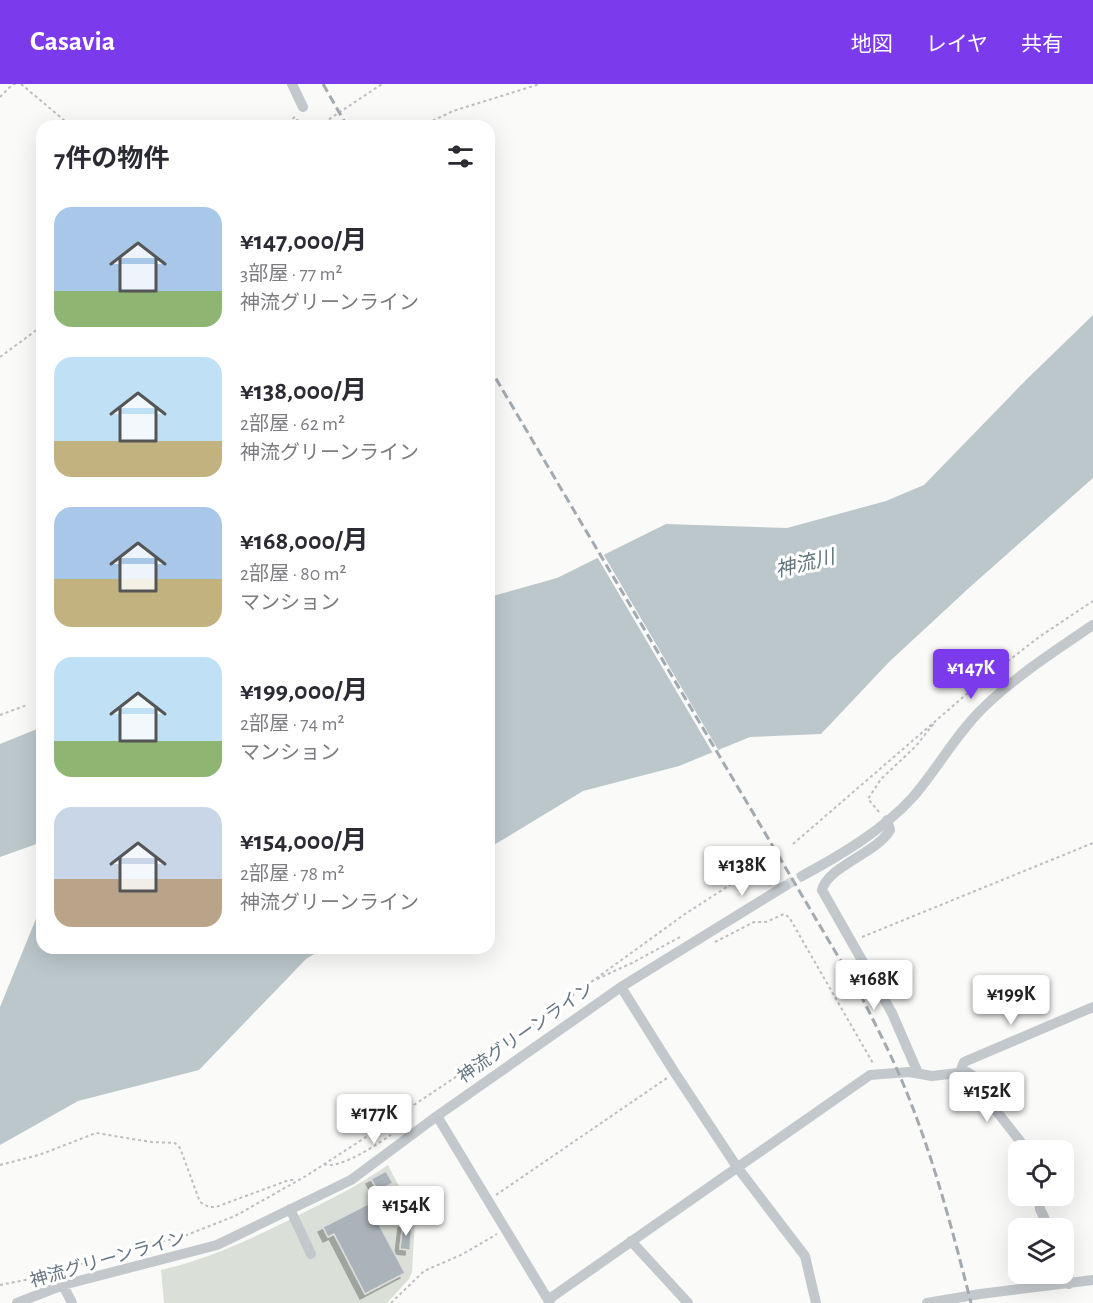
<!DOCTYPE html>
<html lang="ja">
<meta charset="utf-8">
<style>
body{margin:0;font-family:"Alegreya Sans","Noto Sans JP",sans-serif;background:#f2f2f3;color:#2b2b33;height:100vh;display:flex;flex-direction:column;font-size:22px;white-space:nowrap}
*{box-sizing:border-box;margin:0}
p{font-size:20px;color:#7c7c81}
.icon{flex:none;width:33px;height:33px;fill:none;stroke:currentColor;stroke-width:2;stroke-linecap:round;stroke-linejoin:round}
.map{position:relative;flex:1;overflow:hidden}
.details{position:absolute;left:36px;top:36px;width:459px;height:834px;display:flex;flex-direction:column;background:#fff;border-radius:18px;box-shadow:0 6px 24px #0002}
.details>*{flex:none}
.controls{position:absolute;left:1008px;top:1056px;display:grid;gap:12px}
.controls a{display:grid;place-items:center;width:66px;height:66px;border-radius:12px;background:#fff;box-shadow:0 6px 24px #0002;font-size:30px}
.price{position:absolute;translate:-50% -51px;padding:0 14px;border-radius:6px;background:#fff;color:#222;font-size:20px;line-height:39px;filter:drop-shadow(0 2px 3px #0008)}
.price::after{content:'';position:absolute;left:50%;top:36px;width:18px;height:14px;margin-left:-9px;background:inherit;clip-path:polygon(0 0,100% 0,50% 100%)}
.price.current{background:#7c3aed;color:#fff}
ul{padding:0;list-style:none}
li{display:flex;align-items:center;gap:18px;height:150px;padding:0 18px}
li span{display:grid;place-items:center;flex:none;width:168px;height:120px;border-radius:18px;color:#555}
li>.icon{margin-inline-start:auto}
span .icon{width:72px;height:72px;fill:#fffc;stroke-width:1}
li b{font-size:26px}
h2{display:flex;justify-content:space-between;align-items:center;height:72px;padding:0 18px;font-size:26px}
header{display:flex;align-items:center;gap:36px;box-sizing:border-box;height:84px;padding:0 30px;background:#7c3aed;color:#fff}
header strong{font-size:28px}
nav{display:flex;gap:33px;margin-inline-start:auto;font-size:21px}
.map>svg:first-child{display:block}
.green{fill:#dadfd7}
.water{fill:#bbc7cb}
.pier{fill:#fafaf8}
.building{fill:#aab3b9;stroke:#dcdcda;stroke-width:1.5;filter:url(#shadow)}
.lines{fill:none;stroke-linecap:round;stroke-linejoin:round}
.minor-tunnel{stroke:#d5d9db;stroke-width:10;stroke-dasharray:10 5;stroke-linecap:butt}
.path{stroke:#bbbfc2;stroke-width:2;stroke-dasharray:3 3;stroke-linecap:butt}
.minor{stroke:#c3c8cc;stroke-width:10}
.rail{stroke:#a2aab0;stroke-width:3;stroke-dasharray:9 4.5;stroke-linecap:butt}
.labels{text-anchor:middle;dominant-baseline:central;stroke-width:6;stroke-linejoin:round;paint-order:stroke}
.street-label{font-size:18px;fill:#657683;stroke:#fff}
.water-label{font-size:20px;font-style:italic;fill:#60757c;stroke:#fff}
</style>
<header>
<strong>Casavia</strong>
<nav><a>地図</a><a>レイヤ</a><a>共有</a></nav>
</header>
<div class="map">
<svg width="1093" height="1219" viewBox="0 0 1093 1219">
<defs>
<filter id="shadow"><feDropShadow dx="-5" dy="5" stdDeviation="0" flood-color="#0004"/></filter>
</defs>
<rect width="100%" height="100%" fill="#fafaf8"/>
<path class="green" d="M388,1081L415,1134L412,1188L409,1195L387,1219H164L161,1186C209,1175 251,1155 295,1133C327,1117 358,1102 388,1081Z"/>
<path class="water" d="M1093,231V394L970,503L889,578L821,650L750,653L679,682L583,707L489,764V513L557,494L666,440L787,444L886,417L924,401L1027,295Z
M42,643V758L0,773V660Z
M42,820V864H324L306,875L199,986L78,1017L0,1061V923Z"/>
<path class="pier" d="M602,468L720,669L714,671L596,471Z"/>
<path class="building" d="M386,1087L393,1099L378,1107L371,1095Z
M394,1104L399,1113L401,1112L402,1115L390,1122L383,1109Z
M403,1117L409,1126L397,1133L392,1124Z
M368,1120L405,1189L365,1210L334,1150L328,1153L323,1143Z
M403,1139H412L410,1166L400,1165Z"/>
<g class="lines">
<path class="minor-tunnel" d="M785,802L802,792"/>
<path class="path" d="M21,0L71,42
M0,13L13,0H18
M283,42L296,32
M292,42L299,34
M319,42L382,0
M422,42L453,27L540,0
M0,273L42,242
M0,631L27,621
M879,728L868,715L881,695L916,662L935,638
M793,760L976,602L1039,553L1093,517
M862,853L1093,759
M715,858L754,838H766L784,830L789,833L874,981
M597,895L632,879L680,853
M324,1080C340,1086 377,1060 391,1051
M0,1081L39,1071L96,1049L151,1058L175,1059L180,1064L200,1118L209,1123H216L289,1096H296
M496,1111L667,994
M0,1201L30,1195L153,1159L179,1154L235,1132L306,1092L363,1055L511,956L685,830L767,777
M391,1219L424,1187L463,1170L497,1150"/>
<path class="minor" d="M292,0L303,23
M887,736L890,746C877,769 827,783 822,806L892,929L918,989
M802,792C841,771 883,746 913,713C938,684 956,650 984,623C1016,592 1056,566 1093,541
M621,903L675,989L737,1083L805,1172L816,1219
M960,988L964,978L1093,923
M437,1032L550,1219
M1039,1112L1040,1125L1049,1144
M290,1125L311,1170
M631,1157L688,1219
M1064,1176L1068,1187L1069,1200
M63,1201L72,1219
M549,1215L870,991L909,988L932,992L967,988L973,992L998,1029L1027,1066
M17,1219L63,1201L217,1161L351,1096L437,1032L621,903L785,802
M927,1219L980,1210L1093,1196"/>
<path class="rail" d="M323,0L347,42
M489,283L858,906C873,936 889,966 902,997C932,1068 952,1144 971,1219"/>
</g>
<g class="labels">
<g class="street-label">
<text transform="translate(526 949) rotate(-35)">神流グリーンライン</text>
<text transform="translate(108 1176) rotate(-16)">神流グリーンライン</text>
</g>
<g class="water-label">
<text transform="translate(805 480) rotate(-14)">神流川</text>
</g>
</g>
</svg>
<div class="controls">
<a><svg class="icon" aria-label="locate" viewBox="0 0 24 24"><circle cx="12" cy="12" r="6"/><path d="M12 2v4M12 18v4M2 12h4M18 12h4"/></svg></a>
<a><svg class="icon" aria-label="layers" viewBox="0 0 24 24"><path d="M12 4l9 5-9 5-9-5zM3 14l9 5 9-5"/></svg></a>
</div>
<b class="price current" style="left:971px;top:616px">¥147K</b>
<b class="price" style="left:742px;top:813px">¥138K</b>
<b class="price" style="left:874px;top:927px">¥168K</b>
<b class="price" style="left:1011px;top:942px">¥199K</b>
<b class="price" style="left:987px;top:1039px">¥152K</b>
<b class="price" style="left:374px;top:1061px">¥177K</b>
<b class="price" style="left:406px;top:1153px">¥154K</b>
<section class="details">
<h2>7件の物件<svg class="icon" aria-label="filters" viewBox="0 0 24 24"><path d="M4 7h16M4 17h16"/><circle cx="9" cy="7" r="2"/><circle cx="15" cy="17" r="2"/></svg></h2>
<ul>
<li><span style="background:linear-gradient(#a9c7e8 70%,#8fb573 0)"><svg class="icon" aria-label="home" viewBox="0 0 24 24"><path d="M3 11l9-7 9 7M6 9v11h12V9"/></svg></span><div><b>¥147,000/月</b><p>3部屋 · 77 m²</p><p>神流グリーンライン</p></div></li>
<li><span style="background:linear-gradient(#bfe0f5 70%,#c2b280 0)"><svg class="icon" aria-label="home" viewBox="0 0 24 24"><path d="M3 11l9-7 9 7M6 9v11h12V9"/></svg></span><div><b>¥138,000/月</b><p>2部屋 · 62 m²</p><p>神流グリーンライン</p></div></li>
<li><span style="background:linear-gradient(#a9c7e8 60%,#c2b280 0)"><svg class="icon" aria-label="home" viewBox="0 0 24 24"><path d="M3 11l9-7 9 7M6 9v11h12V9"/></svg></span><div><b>¥168,000/月</b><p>2部屋 · 80 m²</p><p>マンション</p></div></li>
<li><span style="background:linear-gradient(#bfe0f5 70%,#8fb573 0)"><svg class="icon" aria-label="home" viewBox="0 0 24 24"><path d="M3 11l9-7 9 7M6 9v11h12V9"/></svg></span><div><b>¥199,000/月</b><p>2部屋 · 74 m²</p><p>マンション</p></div></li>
<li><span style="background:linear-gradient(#c9d6e8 60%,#b9a48a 0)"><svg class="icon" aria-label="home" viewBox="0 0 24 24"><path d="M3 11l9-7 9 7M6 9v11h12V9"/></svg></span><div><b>¥154,000/月</b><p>2部屋 · 78 m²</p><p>神流グリーンライン</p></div></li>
</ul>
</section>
</div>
